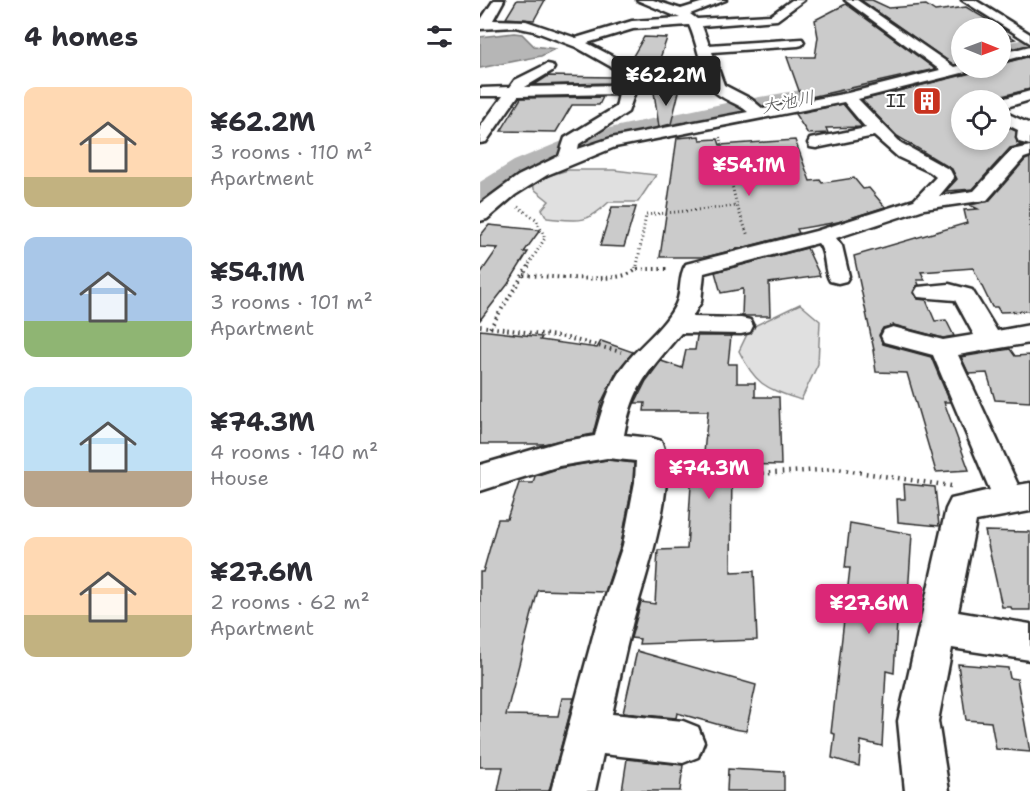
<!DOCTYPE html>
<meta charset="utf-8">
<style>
body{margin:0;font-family:"Shantell Sans","Klee One",sans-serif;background:#f7f7f7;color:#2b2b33;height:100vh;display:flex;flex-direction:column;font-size:22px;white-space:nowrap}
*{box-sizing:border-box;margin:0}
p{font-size:20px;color:#7c7c81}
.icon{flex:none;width:33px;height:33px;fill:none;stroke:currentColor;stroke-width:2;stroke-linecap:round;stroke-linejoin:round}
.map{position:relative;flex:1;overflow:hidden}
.panel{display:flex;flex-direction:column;background:#fff;width:480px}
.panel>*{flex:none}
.needle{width:39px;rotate:91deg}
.buttons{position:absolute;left:471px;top:18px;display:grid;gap:12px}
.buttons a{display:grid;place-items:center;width:60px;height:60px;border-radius:50%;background:#fff;box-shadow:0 3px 9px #0003;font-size:30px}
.price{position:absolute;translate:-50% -51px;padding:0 14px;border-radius:6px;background:#db2777;color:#fff;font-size:20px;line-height:39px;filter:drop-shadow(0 2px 3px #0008)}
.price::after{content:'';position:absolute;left:50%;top:36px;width:18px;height:14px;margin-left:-9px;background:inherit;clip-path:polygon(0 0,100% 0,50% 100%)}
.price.on{background:#222;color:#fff}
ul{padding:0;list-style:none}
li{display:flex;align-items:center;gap:18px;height:150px;padding:0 24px}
li span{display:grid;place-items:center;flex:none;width:168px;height:120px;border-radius:12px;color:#555}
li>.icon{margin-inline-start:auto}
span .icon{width:72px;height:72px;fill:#fffc;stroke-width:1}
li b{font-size:26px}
h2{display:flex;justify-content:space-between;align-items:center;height:72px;padding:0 24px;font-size:26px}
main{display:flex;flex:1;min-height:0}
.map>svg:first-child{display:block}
.green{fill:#e0e0e0;stroke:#868686;stroke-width:1.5}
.water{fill:#b6b6b6;stroke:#7e7e7e;stroke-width:1.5}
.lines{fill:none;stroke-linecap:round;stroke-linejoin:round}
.river{fill:#b6b6b6;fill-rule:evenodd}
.building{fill:#cbcbcb;stroke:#2b2b2b;stroke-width:1.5}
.minor-casing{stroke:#2b2b2b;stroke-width:5}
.path-far3{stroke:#2b2b2b;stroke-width:2;stroke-dasharray:1 2;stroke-linecap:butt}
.path-far2{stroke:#2b2b2b;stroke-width:3;stroke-dasharray:1 3;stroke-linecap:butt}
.path-far1{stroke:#2b2b2b;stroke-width:4;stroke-dasharray:1.5 4;stroke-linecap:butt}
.path{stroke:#2b2b2b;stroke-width:4.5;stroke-dasharray:1.5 5;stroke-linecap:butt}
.minor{fill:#fff;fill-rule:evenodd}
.labels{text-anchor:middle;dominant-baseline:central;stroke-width:4.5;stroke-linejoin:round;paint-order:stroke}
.far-poi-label{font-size:18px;fill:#2b2b2b;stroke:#fff;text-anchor:end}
.far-water-label{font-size:18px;font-style:italic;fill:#5c5c5c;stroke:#fff}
</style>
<main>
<section class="panel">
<h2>4 homes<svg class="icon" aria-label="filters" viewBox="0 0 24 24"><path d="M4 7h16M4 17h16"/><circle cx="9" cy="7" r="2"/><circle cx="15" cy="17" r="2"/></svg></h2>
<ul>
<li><span style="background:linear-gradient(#ffd9b3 75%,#c2b280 0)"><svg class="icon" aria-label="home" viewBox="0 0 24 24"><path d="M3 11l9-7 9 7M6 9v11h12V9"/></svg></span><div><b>¥62.2M</b><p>3 rooms · 110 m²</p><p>Apartment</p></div></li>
<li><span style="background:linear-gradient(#a9c7e8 70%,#8fb573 0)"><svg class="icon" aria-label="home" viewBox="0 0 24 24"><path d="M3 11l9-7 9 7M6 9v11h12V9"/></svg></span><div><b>¥54.1M</b><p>3 rooms · 101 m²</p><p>Apartment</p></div></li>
<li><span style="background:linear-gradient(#bfe0f5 70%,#b9a48a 0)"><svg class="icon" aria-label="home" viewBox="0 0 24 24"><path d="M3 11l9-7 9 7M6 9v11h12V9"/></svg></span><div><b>¥74.3M</b><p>4 rooms · 140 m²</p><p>House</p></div></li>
<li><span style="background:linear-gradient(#ffd9b3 65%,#c2b280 0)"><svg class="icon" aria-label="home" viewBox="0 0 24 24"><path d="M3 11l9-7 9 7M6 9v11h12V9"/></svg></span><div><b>¥27.6M</b><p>2 rooms · 62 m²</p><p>Apartment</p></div></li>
</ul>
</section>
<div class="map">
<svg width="550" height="791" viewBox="0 0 550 791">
<rect width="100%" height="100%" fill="#fff"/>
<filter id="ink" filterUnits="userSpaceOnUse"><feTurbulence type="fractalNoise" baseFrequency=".0167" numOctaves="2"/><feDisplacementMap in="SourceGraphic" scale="12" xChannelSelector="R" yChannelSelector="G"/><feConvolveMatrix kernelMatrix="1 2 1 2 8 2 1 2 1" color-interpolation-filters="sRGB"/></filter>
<g filter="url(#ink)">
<path class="green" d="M88,170H134L176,175L158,202H129C105,225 98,221 67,218L62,209L69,201L54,189L53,180Z
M320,304L340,321L338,364L321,400C286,388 276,386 259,351L270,328Z"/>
<path class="water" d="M34,33L42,34L54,46L75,49L61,56L0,68V37Z"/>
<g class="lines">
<path class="river" d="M550,38V52L520,58V44Z
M482,47V61L458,65L446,75L399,91L246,119L116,148L56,173L12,203L0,206V182L34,161L97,135L246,103L394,77L430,65L443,55Z"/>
</g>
<path class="building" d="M37,0H65L54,20L26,18Z
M381,0H392L409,8L446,5L455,11L486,7L526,31H522L535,39L523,41L534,48L520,52V28H482V63L474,65Z
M366,4L455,69L322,99L307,57H335L338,37L335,20Z
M164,37L187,38L174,76H160L159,71L149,63Z
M547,57L550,59V89L506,100H482V140H520V124L536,131L537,143L543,145L530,148L493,189L466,191L477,179L472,169L417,136L382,100L491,73L494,68H520V64Z
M68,76L132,77L129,83L54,85Z
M174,92H199L191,124L179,127Z
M123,97L119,105H92L76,132L21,131L41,98Z
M363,104L382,127L346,128L348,133L328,134L315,114Z
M219,136L220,140L238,139L240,145L315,140L330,181L340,180L342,183L374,178L383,189L389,188L405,207L358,222L317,229L319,233L226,257H180L197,138Z
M550,158V311L520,312L517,307H512L493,268L441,272L445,280H437L439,285L433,293L438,299L446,300L455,321L466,320L474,336L463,338L414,325L403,328L399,335L403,344L451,357L470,402H464L489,470L456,472L427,373L396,372L393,350H394L374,256L487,223L484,210L498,209L490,205L509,201L545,160Z
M132,207H156L144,247L120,246Z
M9,225L60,230L44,252H48L28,284L0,320V274L18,248L0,247V236Z
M327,248L340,276L289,283L290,316H262L263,289L241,293L235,272Z
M0,330L62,337L60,340L117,348L121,341L153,352L137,371L121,403L113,434L63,444H0Z
M217,336H251L248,364H257V383H275V397H299L301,465L252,464L251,572L274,571L277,640L159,644L160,639L151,638L161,602L175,604L178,550L207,549L213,453H224L228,411H164L165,403H155L166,381L181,361L202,368L206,350H215Z
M530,349L535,356L550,355V402L515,400L507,373L489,374L481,357Z
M127,460L154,463L153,482L141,544L125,592L58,590L26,715L78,716L82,698H94L69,791H18L23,767H0V572H3L18,519H27L39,483H53L55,476L80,468Z
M424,484L455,487L459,526L418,522L417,499H425Z
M370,523L432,534L426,624L417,622L414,673L406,671L402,746L381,741L379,766L352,758L355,734L351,733L370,568H365Z
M505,531L550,532V610H532L531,607H522Z
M157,651L276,685L266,731L254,729L197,713L196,718L143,713Z
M478,664L528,668L530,678L537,679L550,752L516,749L511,722L486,720Z
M147,759L203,765L200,791H142Z
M248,769L304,772V791H247Z"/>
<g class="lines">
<g class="minor-casing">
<path id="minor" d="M14,0H24L13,20L46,21L96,38L152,21L200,18L157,0H173L201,9L230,0H246L210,14L217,19L291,15L312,0H324L297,20L222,26L229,45L322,39L324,42L322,45L318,46L232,52L244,85L271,99L283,109L368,93L460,70L365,0H377L474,67L482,65V68H492L490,71L378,99L421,143L470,170L474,178L459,196L494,191L532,150L550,146V156L544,158L507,200L444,209L356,238L362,246L369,276L366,281L358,283L350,281C343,270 347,253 338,243L224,273L221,302L212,317L261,318L270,320L273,326L270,332L261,334L201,333C169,371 153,385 144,435L171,438L181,441C200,480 163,583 152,625C144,654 139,684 132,714L203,721L218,727L224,742L218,757L203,763L123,754L115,791H71L116,625L143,545L155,482L156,461L127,458L79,466L0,491V465L79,442L115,436C121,412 129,384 145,364C161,344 184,328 196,304C202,292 198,276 206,264L336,231L434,200L456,177L450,172L418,157L394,136L336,148L330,147L328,143L330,139L386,128L364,102L135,147L67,175L35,195L7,219L0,221V204L38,176L79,156L85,138L136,107L139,94L38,96L6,142L0,143V127L23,96H0V88L30,87L35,80L67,64L72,65L74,68L72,71L45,87L141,85L144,74L96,47L54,31L35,27L0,29V21ZM209,25C217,41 222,76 232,89C241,100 257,102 268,112L131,138L98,149L99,144L148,112L156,89L158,73L145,63L107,43L153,29Z
M482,0H495L550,34V43Z
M550,46V54L520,62V54Z
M550,91V100L520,109V100H518Z
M520,110L550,124V145L539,142L537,138L538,130L520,121Z
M469,284L492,290L517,331L550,325V343L478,355L538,485L550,483V511L496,521L478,612L550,624V660L472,648L458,721L469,791H425L418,721L466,509L471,499L510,490L453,355L404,342L401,336L404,330L413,327L463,340L494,335L475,300L438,297L435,292L438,287Z"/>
</g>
<path class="path-far3" d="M240,137L245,157"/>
<path class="path-far2" d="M245,156L257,206L268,236
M38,207L56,219L65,238L48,266
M157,266L166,215L257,206"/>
<path class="path-far1" d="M156,269L157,265
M44,275C65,276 144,285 156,269H190
M0,326L84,337L141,352
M10,328L49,265"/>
<path class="path" d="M198,479L357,469L471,486"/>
<use href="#minor" class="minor"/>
</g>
</g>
<defs>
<g id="building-square" transform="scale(1.5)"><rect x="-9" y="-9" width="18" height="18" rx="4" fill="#c8321e" stroke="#fff"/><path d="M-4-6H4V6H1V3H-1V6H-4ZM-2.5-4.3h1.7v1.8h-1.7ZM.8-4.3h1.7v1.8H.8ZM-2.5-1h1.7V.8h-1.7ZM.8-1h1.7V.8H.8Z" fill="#fff"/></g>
</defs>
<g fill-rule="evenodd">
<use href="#building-square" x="447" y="101"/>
</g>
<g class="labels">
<g class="far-poi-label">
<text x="426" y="101">II</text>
</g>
<g class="far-water-label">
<text transform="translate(308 102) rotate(-11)">大池川</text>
</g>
</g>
</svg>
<div class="buttons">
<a><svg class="needle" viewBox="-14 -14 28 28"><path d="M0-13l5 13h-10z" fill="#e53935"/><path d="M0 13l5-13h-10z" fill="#7c7c81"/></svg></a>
<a><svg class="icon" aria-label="locate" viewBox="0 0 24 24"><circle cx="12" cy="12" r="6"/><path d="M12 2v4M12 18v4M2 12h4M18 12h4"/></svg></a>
</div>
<b class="price on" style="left:186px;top:107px">¥62.2M</b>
<b class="price" style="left:269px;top:197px">¥54.1M</b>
<b class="price" style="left:229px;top:500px">¥74.3M</b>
<b class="price" style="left:389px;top:635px">¥27.6M</b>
</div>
</main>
